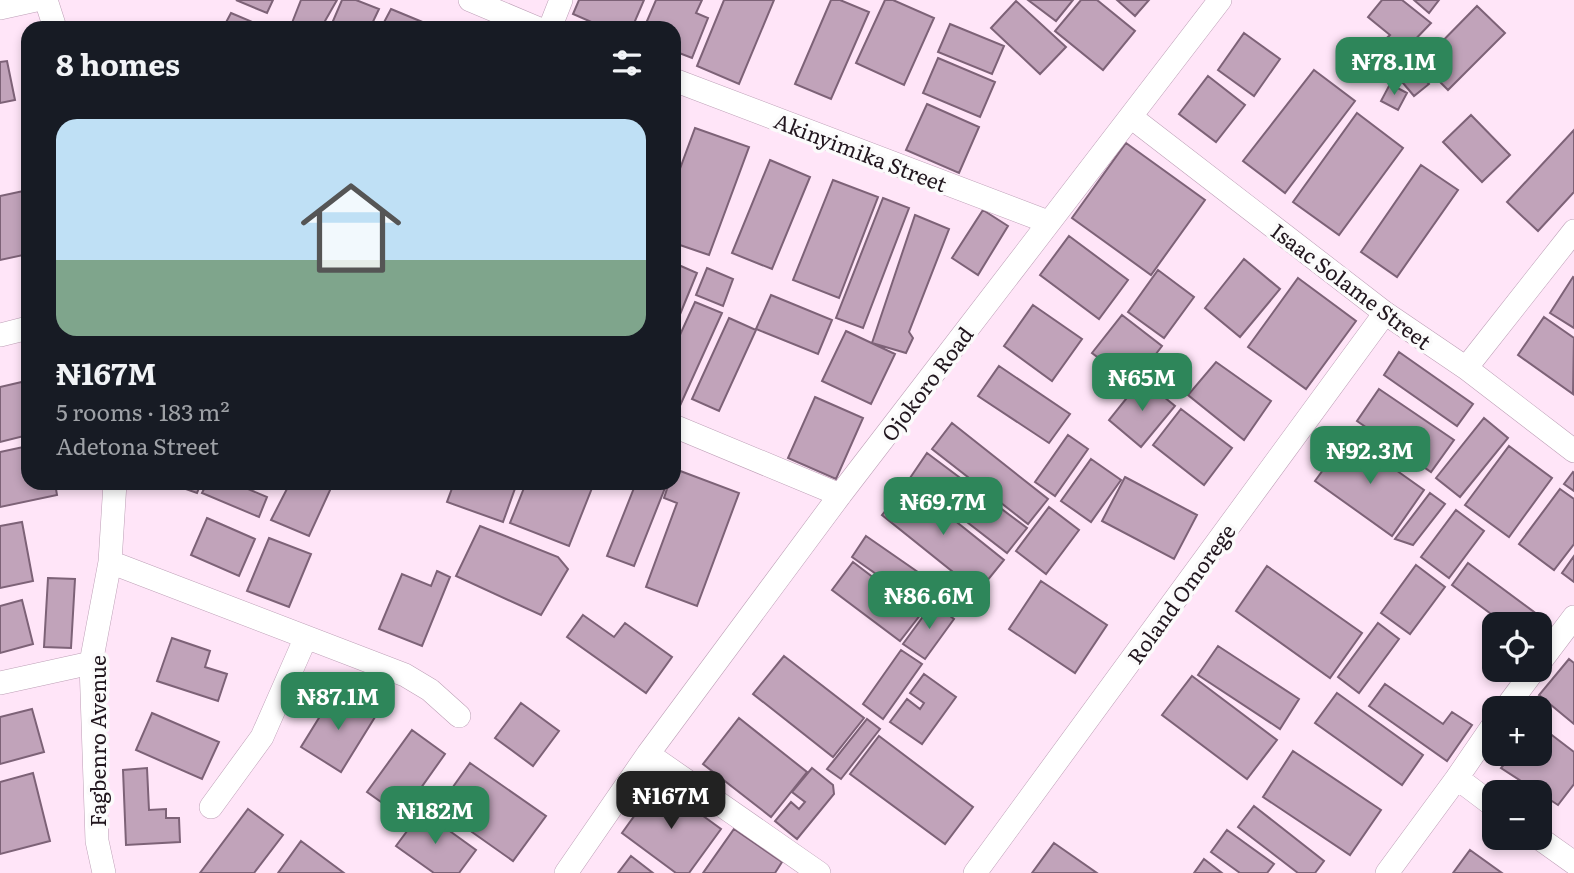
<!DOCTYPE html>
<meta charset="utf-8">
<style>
body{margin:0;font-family:Literata,serif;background:#242831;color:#f1f3f6;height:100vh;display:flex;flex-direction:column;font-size:26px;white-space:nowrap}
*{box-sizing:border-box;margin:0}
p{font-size:23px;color:#9ea1a6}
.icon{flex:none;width:38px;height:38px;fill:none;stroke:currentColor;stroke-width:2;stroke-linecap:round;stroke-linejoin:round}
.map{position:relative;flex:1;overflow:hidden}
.panel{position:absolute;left:21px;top:21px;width:660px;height:469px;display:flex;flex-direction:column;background:#171b24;border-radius:21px;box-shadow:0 4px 10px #0003}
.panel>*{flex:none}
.buttons{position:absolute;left:1482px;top:612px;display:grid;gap:14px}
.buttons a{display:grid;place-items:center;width:70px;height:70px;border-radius:14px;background:#171b24;box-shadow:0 4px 10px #0003;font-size:35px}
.price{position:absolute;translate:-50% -60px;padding:0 16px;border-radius:14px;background:#2e865a;color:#fff;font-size:23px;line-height:46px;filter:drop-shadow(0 2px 4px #0008)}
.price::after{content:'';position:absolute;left:50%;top:42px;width:21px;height:16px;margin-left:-10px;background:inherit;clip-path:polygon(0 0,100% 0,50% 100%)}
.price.selected{background:#222;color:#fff}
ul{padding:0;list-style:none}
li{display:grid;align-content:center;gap:14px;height:371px;padding:0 35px}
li+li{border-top:2px solid #363941}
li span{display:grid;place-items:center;height:217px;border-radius:21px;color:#555}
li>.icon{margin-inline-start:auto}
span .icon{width:126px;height:126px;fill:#fffc;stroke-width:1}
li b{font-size:30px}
h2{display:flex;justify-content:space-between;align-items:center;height:84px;padding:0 35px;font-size:30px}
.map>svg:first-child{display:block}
.building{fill:#c1a3ba;stroke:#7d6277;stroke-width:2}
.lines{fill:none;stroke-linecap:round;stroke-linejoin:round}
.street-casing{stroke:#bd9fb6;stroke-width:24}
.street{stroke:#fff;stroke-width:23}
.labels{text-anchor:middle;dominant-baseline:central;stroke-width:7;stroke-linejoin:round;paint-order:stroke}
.street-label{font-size:21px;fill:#21161e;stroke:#fbfbfb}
</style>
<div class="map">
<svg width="1574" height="873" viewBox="0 0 1574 873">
<rect width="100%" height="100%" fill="#ffe5f8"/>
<path class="building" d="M236,0H273L267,13Z
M301,0H337L321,28H290Z
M342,0H356L379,9L370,28H330Z
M579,0H644L632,28H605L573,14Z
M656,0H702L696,13L708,18L692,58L674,51V28H644Z
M724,0H774L739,84L697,66Z
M831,0H840L869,12L831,99L795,84Z
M885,0H893L934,18L904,85L856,63Z
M1028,0H1073L1056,21Z
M1081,0H1097L1135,31L1103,70L1055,31Z
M1117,0H1149L1135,16Z
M1382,0H1402L1431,23L1381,75L1365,58L1390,35L1368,17Z
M1414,0H1439L1429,13Z
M1016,1L1066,47L1040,74L991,28Z
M1477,6L1505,33L1448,90L1421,63Z
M391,9L437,28H381Z
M231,13L262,26L261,28H223Z
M950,24L1004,46L992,74L938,52Z
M1244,33L1280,59L1254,96L1218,70Z
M938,58L995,82L980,117L923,93Z
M7,61L15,100L0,103V62Z
M1314,70L1355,101L1285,193L1243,161Z
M1417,71L1429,84L1414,96L1403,83Z
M1208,76L1245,105L1216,142L1179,114Z
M1390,84L1407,93L1398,110L1381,101Z
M927,104L979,127L959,173L906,150Z
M1357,113L1403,148L1339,235L1293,202Z
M1471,115L1510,155L1482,182L1443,142Z
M695,128L749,147L709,255L674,243V185Z
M1574,130V192L1538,231L1507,202Z
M1126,143L1205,200L1151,275L1072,218Z
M770,160L810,177L772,269L732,253Z
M1421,165L1458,190L1397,277L1361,252Z
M833,180L878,197L839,298L793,280Z
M28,190V254L0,260V196Z
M883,198L909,208L863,328L836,318Z
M983,210L1008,226L978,275L952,258Z
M915,215L949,229L909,332L913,338L906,353L872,343Z
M1069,236L1128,280L1099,319L1040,275Z
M1244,259L1280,289L1240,337L1205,308Z
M674,263L697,273L674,329Z
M707,268L733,279L723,306L696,295Z
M1158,270L1194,297L1164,338L1128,312Z
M1573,277L1574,278V328L1550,313Z
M1298,278L1356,321L1306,389L1248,347Z
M771,295L832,320L818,354L756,329Z
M695,302L722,313L679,408L674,406V348Z
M1033,305L1082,339L1052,381L1004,346Z
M1122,315L1162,346L1133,384L1092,353Z
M1544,317L1574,338L1573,394L1518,355Z
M729,318L756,330L719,411L692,399Z
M846,331L895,354L871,404L822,381Z
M1399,352L1473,404L1457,426L1384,375Z
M1216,362L1271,401L1244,440L1188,395Z
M999,366L1070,414L1049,443L978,396Z
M1142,379L1175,406L1141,447L1109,420Z
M26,381L28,388V435L0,442V387Z
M1379,389L1454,440L1431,472L1357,421Z
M815,397L863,418L836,479L788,458Z
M1181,409L1232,448L1204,485L1153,445Z
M1484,418L1508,438L1460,497L1436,478Z
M952,423L1048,499L1028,524L932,449Z
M1068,435L1088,449L1055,496L1035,482Z
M1348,436L1424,490L1392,536L1315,481Z
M28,446V483H55L57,495L0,507V452Z
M1509,446L1552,478L1509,537L1465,505Z
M927,453L1027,528L1007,553L910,478Z
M1091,459L1121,480L1091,522L1061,501Z
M675,469L739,493L697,606L646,587L677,503L664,498L669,483H674Z
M1573,472L1574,473V491L1564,484Z
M1125,477L1197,515L1174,559L1102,521Z
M169,483H201L197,493Z
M207,483H234L267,497L259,517L202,493Z
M290,483H320L331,488L309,536L271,520Z
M454,483H517L503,522L447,502Z
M526,483H594L569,546L510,523Z
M636,483H667L634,566L607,556Z
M908,483L1004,560L978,592L882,515Z
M1560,489L1574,499V544L1554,570L1519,544Z
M1430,493L1445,504L1413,545L1395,539Z
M1049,507L1079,530L1046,574L1016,551Z
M1456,510L1484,531L1449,578L1421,557Z
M207,518L255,539L239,576L191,555Z
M22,522L33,581L0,588V526Z
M480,526L558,557L568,569L541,615L456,576Z
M866,536L938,586L923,607L852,557Z
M269,538L311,554L289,607L247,591Z
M1574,556V582L1562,573Z
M853,562L921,614L900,641L832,590Z
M1468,563L1549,623L1540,635V625H1506L1452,585Z
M1416,565L1445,587L1410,634L1381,613Z
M1267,566L1362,633L1330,678L1236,611Z
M437,571L450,577L422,646L379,629L402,574L431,586Z
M48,578L75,579L71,648L44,647Z
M1041,581L1107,625L1075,673L1009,629Z
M22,600L33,644L0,653V606Z
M933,603L954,619L925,659L903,644Z
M583,615L614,637L625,623L672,657L646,693L567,637Z
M1378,623L1399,639L1359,693L1338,677Z
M172,638L210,651L205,667L227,674L218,701L157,681Z
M1218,646L1299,699L1280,729L1198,675Z
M901,650L922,664L883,719L863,704Z
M784,656L864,718L833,757L753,694Z
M1569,659L1574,663V724L1539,695Z
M924,674L956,697L922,744L890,722L907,699L920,709L924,703L910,693Z
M1192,676L1277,740L1247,779L1162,715Z
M1385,684L1443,724L1452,712L1472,725L1447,761L1369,706Z
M335,692L375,717L341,772L301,747Z
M1337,693L1423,755L1402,785L1315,723Z
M521,703L559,731L533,766L495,738Z
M32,709L44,752L0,764V717Z
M152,713L219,742L202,779L136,750Z
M739,718L807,772L771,817L703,764Z
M867,719L880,729L841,779L827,769Z
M1540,726L1574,752V784L1558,805L1501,768L1513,754H1540Z
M412,730L445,754L401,816L367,792Z
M879,736L973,807L945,844L850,774Z
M1293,751L1381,810L1350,855L1263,797Z
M470,763L546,816L513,861L438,808Z
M147,768L149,810L166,809V818H179L180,842L126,845L123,770Z
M812,768L833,785L834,794L797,839L775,821L791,802L799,809L805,802L792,792Z
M33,773L50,841L0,854V782Z
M658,783L721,829L689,873H676L622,833Z
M1254,806L1324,861L1315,873H1298L1238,827Z
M248,809L283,835L254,873H200Z
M422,811L476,850L459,873H434L396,846Z
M734,829L782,862L775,873H703Z
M1227,830L1274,864L1267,873H1240L1211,852Z
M301,841L344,873H278Z
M1054,843L1097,873H1032Z
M1470,850L1502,873H1453Z
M631,856L653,873H618Z
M1204,859L1222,873H1194Z"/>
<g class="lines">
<g class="street-casing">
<path id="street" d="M46,0L55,28
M470,0L537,28
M0,8L36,0
M550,28L561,0
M674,80L1048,222
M1131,117L1385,313L1466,368L1574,451
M0,335L28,328
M1466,368L1574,231
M674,426L840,495
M110,562L405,675L430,690L459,716
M1540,662L1574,617
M0,683L91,663
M1505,709L1534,670
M648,754L819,873
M1457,778L1494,806
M211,807L262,737L306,637
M1539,838L1574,863
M104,873L97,841L91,663L110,562L115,483
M566,873L648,754L840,495L1220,0
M975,873L1385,313
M1387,873L1457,778L1494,724"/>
</g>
<use href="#street" class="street"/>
</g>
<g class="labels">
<g class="street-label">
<text transform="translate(861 151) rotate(21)">Akinyimika Street</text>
<text transform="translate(1352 285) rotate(37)">Isaac Solame Street</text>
<text transform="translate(926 383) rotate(-53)">Ojokoro Road</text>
<text transform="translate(1180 593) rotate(-54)">Roland Omorege</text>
<text transform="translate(96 741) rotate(-90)">Fagbenro Avenue</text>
</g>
</g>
</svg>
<div class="buttons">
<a><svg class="icon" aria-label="locate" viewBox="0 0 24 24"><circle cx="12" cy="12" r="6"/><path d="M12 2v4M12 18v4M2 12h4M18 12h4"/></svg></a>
<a>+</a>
<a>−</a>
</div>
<b class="price" style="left:1394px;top:97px">₦78.1M</b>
<b class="price" style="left:1142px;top:413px">₦65M</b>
<b class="price" style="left:1370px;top:486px">₦92.3M</b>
<b class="price" style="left:943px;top:537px">₦69.7M</b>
<b class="price" style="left:929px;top:631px">₦86.6M</b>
<b class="price" style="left:338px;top:732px">₦87.1M</b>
<b class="price selected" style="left:671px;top:831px">₦167M</b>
<b class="price" style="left:435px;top:846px">₦182M</b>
<section class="panel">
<h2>8 homes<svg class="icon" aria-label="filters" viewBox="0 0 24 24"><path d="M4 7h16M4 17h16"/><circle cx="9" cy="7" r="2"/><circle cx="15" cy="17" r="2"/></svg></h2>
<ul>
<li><span style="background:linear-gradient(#bfe0f5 65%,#7fa58c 0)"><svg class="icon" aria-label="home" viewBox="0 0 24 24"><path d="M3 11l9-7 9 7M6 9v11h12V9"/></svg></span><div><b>₦167M</b><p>5 rooms · 183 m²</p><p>Adetona Street</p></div></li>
</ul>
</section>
</div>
